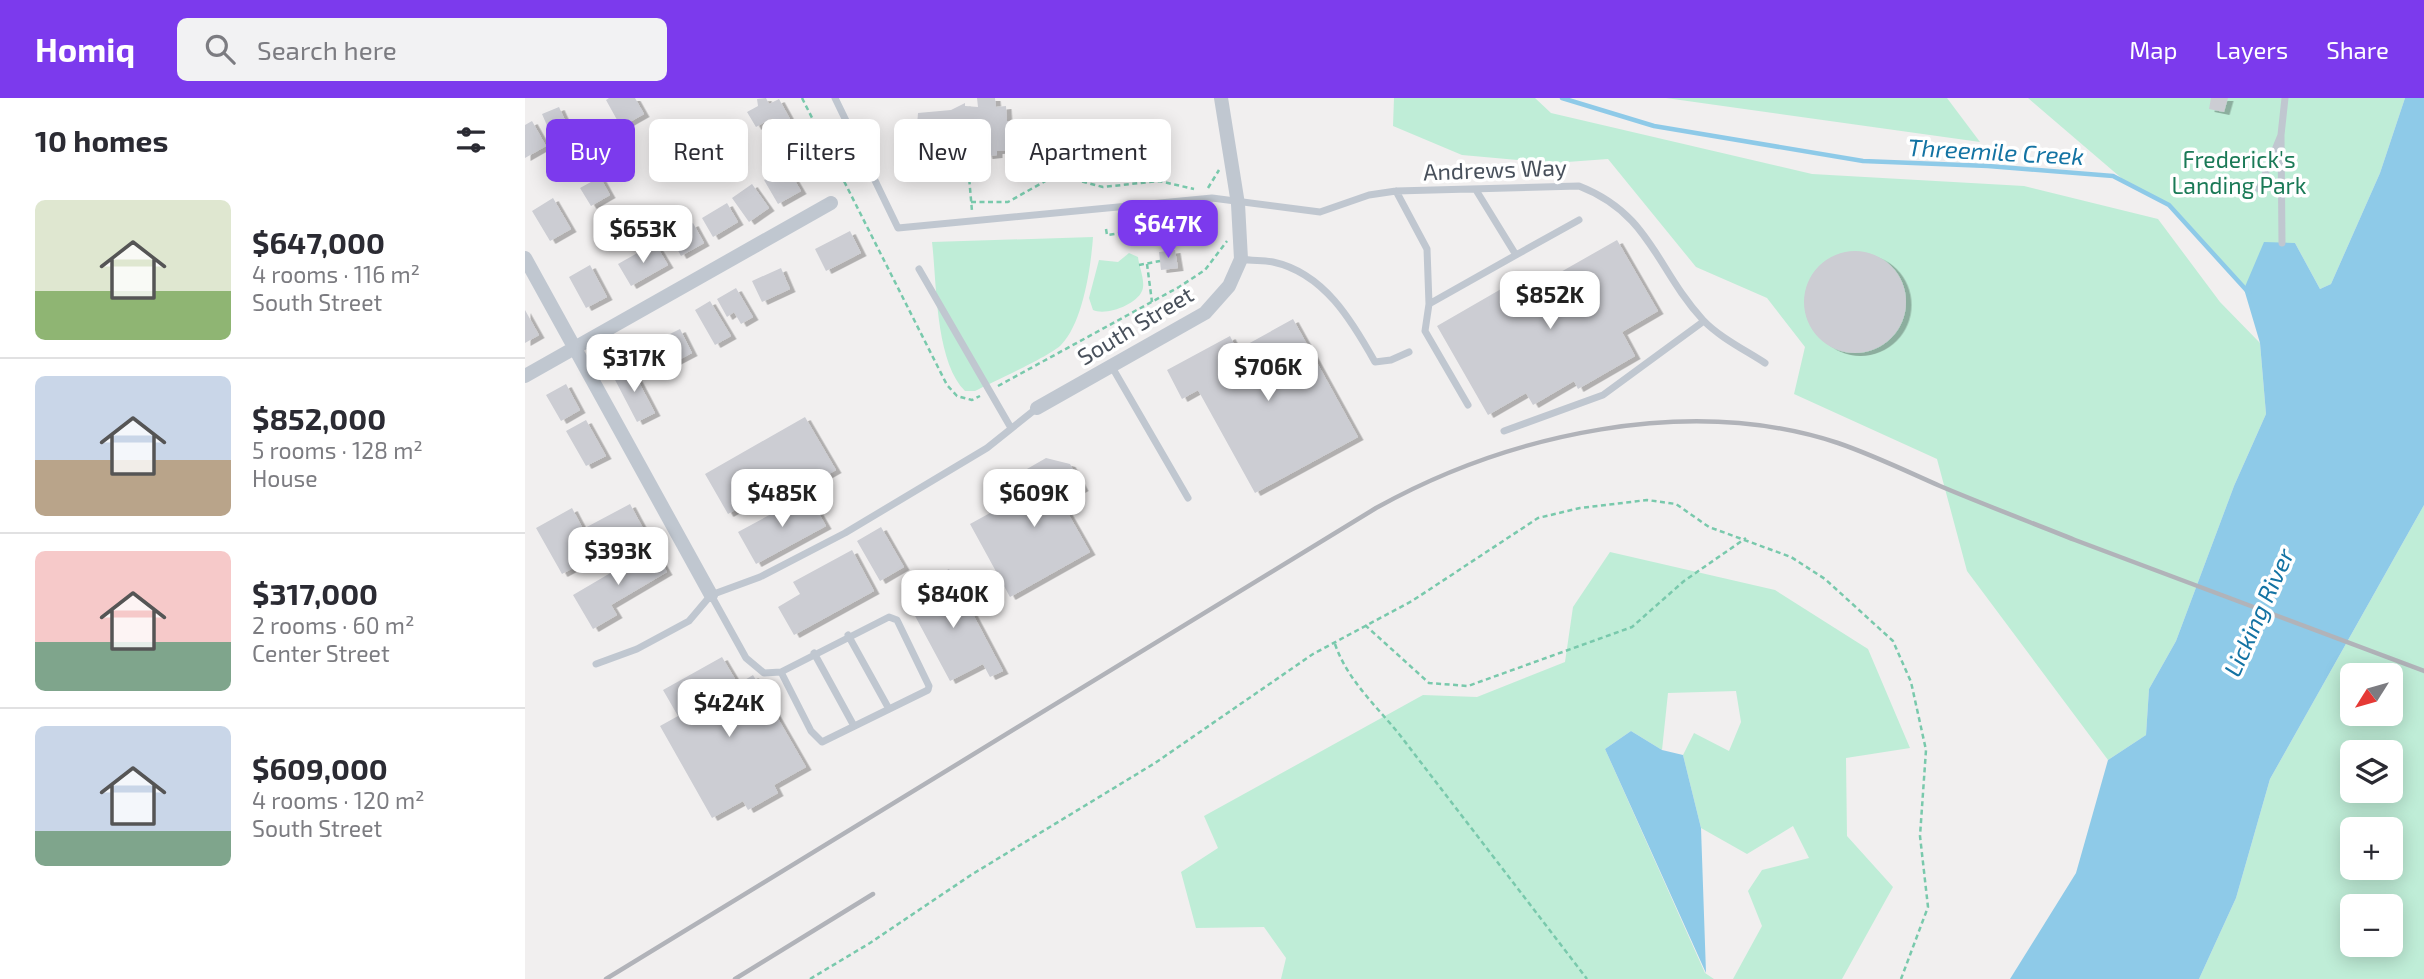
<!DOCTYPE html>
<meta charset="utf-8">
<style>
body{margin:0;font-family:"Exo 2",sans-serif;background:#f2f2f3;color:#2b2b33;height:100vh;display:flex;flex-direction:column;font-size:26px;white-space:nowrap}
*{box-sizing:border-box;margin:0}
p{font-size:23px;color:#7c7c81}
.icon{flex:none;width:38px;height:38px;fill:none;stroke:currentColor;stroke-width:2;stroke-linecap:round;stroke-linejoin:round}
.map{position:relative;flex:1;overflow:hidden}
.drawer{display:flex;flex-direction:column;background:#fff;width:525px}
.drawer>*{flex:none}
.guide{position:absolute;left:21px;top:21px;width:665px;height:63px;display:flex;gap:14px}
.needle{width:46px;rotate:233deg}
.tools{position:absolute;left:1815px;top:565px;display:grid;gap:14px}
.tools a{display:grid;place-items:center;width:63px;height:63px;border-radius:10px;background:#fff;box-shadow:0 4px 18px #0003;font-size:35px}
.price{position:absolute;translate:-50% -60px;padding:0 16px;border-radius:14px;background:#fff;color:#222;font-size:23px;line-height:46px;filter:drop-shadow(0 2px 4px #0008)}
.price::after{content:'';position:absolute;left:50%;top:42px;width:21px;height:16px;margin-left:-10px;background:inherit;clip-path:polygon(0 0,100% 0,50% 100%)}
.price.current{background:#7c3aed;color:#fff}
ul{padding:0;list-style:none}
li{display:flex;align-items:center;gap:21px;height:175px;padding:0 35px}
li+li{border-top:2px solid #e1e1e2}
li span{display:grid;place-items:center;flex:none;width:196px;height:140px;border-radius:10px;color:#555}
li>.icon{margin-inline-start:auto}
span .icon{width:84px;height:84px;fill:#fffc;stroke-width:1}
li b{font-size:30px}
h2{display:flex;justify-content:space-between;align-items:center;height:84px;padding:0 35px;font-size:30px}
.chip{padding:0 24px;border-radius:10px;background:#fff;box-shadow:0 4px 18px #0003;font-size:24px;line-height:63px}
.chip.current{background:#7c3aed;color:#fff}
header{display:flex;align-items:center;gap:42px;box-sizing:border-box;height:98px;padding:0 35px;background:#7c3aed;color:#fff}
header strong{font-size:33px}
nav{display:flex;gap:38px;margin-inline-start:auto;font-size:24px}
.search{width:490px;height:63px;background:#f2f2f3;display:flex;align-items:center;gap:18px;box-sizing:border-box;padding:0 24px;border-radius:10px;color:#7c7c81;font-size:26px}
main{display:flex;flex:1;min-height:0}
.map>svg:first-child{display:block}
.green{fill:#bfedd7;fill-rule:evenodd}
.water{fill:#8ecae8}
.lines{fill:none;stroke-linecap:round;stroke-linejoin:round}
.stream{stroke:#8ecae8;stroke-width:4.5}
.building{fill:#cccdd3;filter:url(#shadow)}
.path{stroke:#79c9ac;stroke-width:2.5;stroke-dasharray:5 3.5;stroke-linecap:butt}
.lane{stroke:#c0c7d0;stroke-width:7}
.street{stroke:#c0c7d0;stroke-width:14}
.rail{stroke:#b1b3b9;stroke-width:4.5}
.labels{text-anchor:middle;dominant-baseline:central;stroke-width:7;stroke-linejoin:round;paint-order:stroke}
.park-label{font-size:23px;fill:#1b7a57;stroke:#fff}
.street-label{font-size:23px;fill:#48505b;stroke:#fff}
.water-label{font-size:24px;font-style:italic;fill:#1373a3;stroke:#fff}
</style>
<header>
<strong>Homiq</strong>
<div class="search"><svg class="icon" aria-label="search" viewBox="0 0 24 24"><circle cx="10" cy="10" r="6"/><path d="M15 15l6 6"/></svg>Search here</div>
<nav><a>Map</a><a>Layers</a><a>Share</a></nav>
</header>
<main>
<section class="drawer">
<h2>10 homes<svg class="icon" aria-label="filters" viewBox="0 0 24 24"><path d="M4 7h16M4 17h16"/><circle cx="9" cy="7" r="2"/><circle cx="15" cy="17" r="2"/></svg></h2>
<ul>
<li><span style="background:linear-gradient(#dfe7d0 65%,#8fb573 0)"><svg class="icon" aria-label="home" viewBox="0 0 24 24"><path d="M3 11l9-7 9 7M6 9v11h12V9"/></svg></span><div><b>$647,000</b><p>4 rooms · 116 m²</p><p>South Street</p></div></li>
<li><span style="background:linear-gradient(#c9d6e8 60%,#b9a48a 0)"><svg class="icon" aria-label="home" viewBox="0 0 24 24"><path d="M3 11l9-7 9 7M6 9v11h12V9"/></svg></span><div><b>$852,000</b><p>5 rooms · 128 m²</p><p>House</p></div></li>
<li><span style="background:linear-gradient(#f6c9c9 65%,#7fa58c 0)"><svg class="icon" aria-label="home" viewBox="0 0 24 24"><path d="M3 11l9-7 9 7M6 9v11h12V9"/></svg></span><div><b>$317,000</b><p>2 rooms · 60 m²</p><p>Center Street</p></div></li>
<li><span style="background:linear-gradient(#c9d6e8 75%,#7fa58c 0)"><svg class="icon" aria-label="home" viewBox="0 0 24 24"><path d="M3 11l9-7 9 7M6 9v11h12V9"/></svg></span><div><b>$609,000</b><p>4 rooms · 120 m²</p><p>South Street</p></div></li>
</ul>
</section>
<div class="map">
<svg width="1899" height="881" viewBox="0 0 1899 881">
<defs>
<filter id="shadow"><feDropShadow dx="5.5" dy="3" stdDeviation="0" flood-color="#0004"/></filter>
</defs>
<rect width="100%" height="100%" fill="#f1efef"/>
<path class="green" d="M869,0H1010L1026,15L1287,76L1499,88L1633,121L1695,204L1735,245L1741,316L1709,388L1651,543L1624,591L1621,637L1583,662L1442,473L1412,361L1269,296L1280,249L1242,200L1171,169L1083,61L1028,65L937,57L868,28Z
M1141,0H1422L1455,44Z
M1503,0H1880L1855,75L1806,186L1795,191L1770,145L1729,172L1719,191L1644,107L1601,84Z
M568,139C566,168 558,225 536,247C525,258 468,284 450,293H440C410,263 412,186 407,144Z
M604,155L613,159C614,169 621,184 617,193C611,207 581,218 568,212L564,200L574,162L593,164Z
M1899,407V881H1674L1711,800L1745,681ZM1827,578H1866V616H1827ZM1827,654H1866V693H1827ZM1827,732H1866V770H1827ZM1827,808H1866V847H1827Z
M1085,454L1250,492L1343,551L1385,650L1321,660L1322,738L1368,789L1317,881H1208L1237,828L1223,793L1237,772L1284,760L1268,728L1222,756L1176,730L1158,657L1169,635L1204,653L1216,624L1211,593L1143,595L1137,652L1106,633L1080,651L1180,875L1189,881H756L761,860L739,829L671,830L656,774L693,750L679,718L898,597L952,599L1040,564L1048,509Z"/>
<path class="water" d="M1880,0H1899V407L1745,681L1711,800L1674,881H1485L1551,775L1583,662L1621,637L1624,591L1651,543L1709,388L1741,316L1735,245L1719,191L1739,144L1770,145L1795,191L1806,186L1855,75Z
M1106,633L1137,652L1158,657L1176,730L1181,875L1080,651Z"/>
<g class="lines">
<path class="stream" d="M1037,0L1129,28L1338,63L1463,68L1588,78L1644,107L1724,195"/>
</g>
<path class="building" d="M84,0H110L119,16L96,29L81,2Z
M241,0L244,6L254,1L271,32L257,39L247,20L231,29L222,14L233,8L232,1Z
M452,0H470L471,9L481,8L482,23H485L486,52L472,53V57L462,58L461,54L424,58V62L407,63V59L397,60L392,27L393,15L426,12L440,5V8L453,9Z
M1686,0H1703L1699,14L1684,11Z
M34,9L44,31L27,39L17,16Z
M7,23L21,48L0,60V27Z
M262,69L276,93L253,106L239,82Z
M75,79L85,97L66,108L55,90Z
M227,86L244,110L224,124L207,100Z
M28,100L46,131L25,143L7,113Z
M202,105L213,124L188,139L177,120Z
M168,125L179,145L156,158L145,138Z
M325,133L336,155L301,173L290,151Z
M1092,142L1133,213L1097,234L1110,258L1053,291L1049,283L1008,307L1001,295L963,317L912,228L990,183L997,196Z
M130,145L143,167L106,188L93,166Z
M650,152L653,170L636,172L634,154Z
M1279 204a51 51 0 1 1 102 0a51 51 0 1 1-102 0Z
M65,167L82,199L61,210L44,179Z
M256,170L265,191L237,204L227,183Z
M211,190L228,219L216,226L209,214L202,219L192,201Z
M185,203L206,238L190,247L170,212Z
M0,212L14,237L0,245Z
M768,221L833,339L730,395L673,292L657,301L642,272L705,238L712,252Z
M155,231L167,255L123,278L110,253Z
M106,269L130,315L112,324L88,278Z
M41,286L55,312L36,323L21,297Z
M280,319L311,372L253,405L246,392L203,416L180,376Z
M61,322L81,358L61,368L41,333Z
M521,360L545,366L558,390L536,403L565,454L485,499L445,426L505,393L495,375Z
M283,396L301,428L231,466L213,434Z
M105,406L119,432L37,476L11,430L47,410L58,431Z
M356,429L379,469L355,483L332,443Z
M128,450L142,474L86,507L92,517L68,531L48,497Z
M327,452L349,493L269,537L253,509L275,496L268,484Z
M424,471L478,573L465,579L458,566L425,583L382,503L418,484L414,476Z
M197,559L213,586L228,577L281,669L249,687L253,695L223,712L218,703L187,720L135,628L153,618L138,592Z"/>
<g class="lines">
<path class="path" d="M277,0L422,287L432,298L447,302L455,298
M442,56L447,113
M683,90L694,72
M446,104H483L531,77L578,89L634,83L669,91
M581,131L582,137C606,134 629,127 642,153
M622,166L627,204
M614,167L635,163
M473,288L654,189L680,172L702,143
M840,527L904,585L943,588L1107,529L1159,483L1221,440
M810,546C823,584 854,610 878,641C939,721 1001,801 1062,881
M285,881L345,845L446,777L630,665L788,556L887,503L1013,420L1055,410L1122,402L1151,406L1184,429L1266,459L1300,481L1368,543L1386,584L1401,652L1395,738L1403,809L1376,881"/>
<path class="lane" d="M310,0L373,130L687,100L795,114L844,97L871,93L1054,88C1126,116 1131,171 1178,222C1194,239 1220,252 1240,265
M1756,37L1757,145
M1734,91L1756,37L1760,0
M871,93L902,151L904,206L991,157L951,92
M991,157L1054,122
M716,161C727,163 738,162 748,164C799,175 827,223 850,264L866,262L884,254
M394,171L486,330
M904,206L900,233L943,307
M587,269L663,400
M979,333L1078,297L1179,223
M186,497L221,560L239,575L256,574L364,519L372,522L404,588L403,592L297,644L286,633L256,574
M323,537L364,611
M289,555L329,628
M71,566L112,551L164,523L186,497L235,479L320,435L462,350L512,310"/>
<path class="street" d="M0,160L186,497
M0,278L306,105
M512,310L680,215L704,188L716,161L713,106L696,0"/>
<path class="rail" d="M81,881L851,410C984,336 1164,296 1313,345C1348,357 1381,373 1415,388C1460,407 1505,424 1550,442C1666,486 1783,529 1899,573
M210,881L348,796"/>
</g>
<g class="labels">
<g class="park-label">
<text x="1714" y="61">Frederick's<tspan x="1714" dy="26">Landing Park</tspan></text>
</g>
<g class="street-label">
<text transform="translate(970 71) rotate(-2)">Andrews Way</text>
<text transform="translate(610 227) rotate(-31)">South Street</text>
</g>
<g class="water-label">
<text transform="translate(1471 53) rotate(3)">Threemile Creek</text>
<text transform="translate(1733 514) rotate(-66)">Licking River</text>
</g>
</g>
</svg>
<div class="tools">
<a><svg class="needle" viewBox="-14 -14 28 28"><path d="M0-13l5 13h-10z" fill="#e53935"/><path d="M0 13l5-13h-10z" fill="#7c7c81"/></svg></a>
<a><svg class="icon" aria-label="layers" viewBox="0 0 24 24"><path d="M12 4l9 5-9 5-9-5zM3 14l9 5 9-5"/></svg></a>
<a>+</a>
<a>−</a>
</div>
<b class="price current" style="left:643px;top:162px">$647K</b>
<b class="price" style="left:118px;top:167px">$653K</b>
<b class="price" style="left:1025px;top:233px">$852K</b>
<b class="price" style="left:109px;top:296px">$317K</b>
<b class="price" style="left:743px;top:305px">$706K</b>
<b class="price" style="left:257px;top:431px">$485K</b>
<b class="price" style="left:509px;top:431px">$609K</b>
<b class="price" style="left:93px;top:489px">$393K</b>
<b class="price" style="left:428px;top:532px">$840K</b>
<b class="price" style="left:204px;top:641px">$424K</b>
<div class="guide">
<a class="chip current">Buy</a>
<a class="chip">Rent</a>
<a class="chip">Filters</a>
<a class="chip">New</a>
<a class="chip">Apartment</a>
</div>
</div>
</main>
